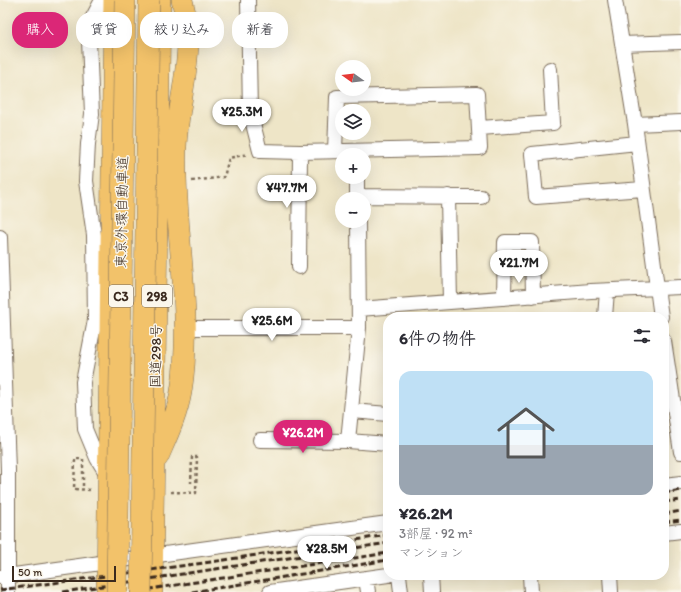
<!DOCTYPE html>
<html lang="ja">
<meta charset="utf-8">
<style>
body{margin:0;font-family:Itim,"Klee One",sans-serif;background:#f2f2f3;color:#2b2b33;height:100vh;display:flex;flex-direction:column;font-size:15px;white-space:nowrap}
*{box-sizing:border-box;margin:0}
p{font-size:13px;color:#7c7c81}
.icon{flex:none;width:22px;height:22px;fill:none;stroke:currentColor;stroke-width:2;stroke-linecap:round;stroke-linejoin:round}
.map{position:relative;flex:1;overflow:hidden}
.panel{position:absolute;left:383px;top:312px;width:286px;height:268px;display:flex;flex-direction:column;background:#fff;border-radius:16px;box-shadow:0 4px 16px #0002}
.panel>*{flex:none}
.hud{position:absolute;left:12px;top:12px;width:311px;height:36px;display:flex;gap:8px}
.needle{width:26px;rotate:284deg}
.fabs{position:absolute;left:335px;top:60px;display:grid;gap:8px}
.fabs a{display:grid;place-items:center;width:36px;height:36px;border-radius:50%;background:#fff;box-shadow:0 4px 16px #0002;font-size:20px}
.scale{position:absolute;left:12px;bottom:10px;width:104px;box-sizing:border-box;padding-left:4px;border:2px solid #3b2a1e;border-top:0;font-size:11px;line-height:14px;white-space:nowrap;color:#3b2a1e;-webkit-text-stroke:3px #fbf7ec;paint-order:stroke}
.price{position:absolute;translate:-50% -34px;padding:0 9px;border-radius:14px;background:#fff;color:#222;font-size:13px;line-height:26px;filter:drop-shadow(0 1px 2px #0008)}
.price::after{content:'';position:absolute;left:50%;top:24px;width:12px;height:9px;margin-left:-6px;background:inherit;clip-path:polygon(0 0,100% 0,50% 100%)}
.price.selected{background:#db2777;color:#fff}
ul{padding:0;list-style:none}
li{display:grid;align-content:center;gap:8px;height:212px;padding:0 16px}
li+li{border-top:1px solid #e1e1e2}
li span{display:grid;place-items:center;height:124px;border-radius:12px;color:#555}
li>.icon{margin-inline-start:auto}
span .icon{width:72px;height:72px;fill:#fffc;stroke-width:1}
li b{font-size:17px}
h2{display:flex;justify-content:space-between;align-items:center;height:48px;padding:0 16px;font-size:17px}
.chip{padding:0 14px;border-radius:16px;background:#fff;box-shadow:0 4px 16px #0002;font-size:14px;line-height:36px}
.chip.selected{background:#db2777;color:#fff}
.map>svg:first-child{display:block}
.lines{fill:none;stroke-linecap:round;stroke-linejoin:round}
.minor-casing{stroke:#7a6b59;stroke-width:16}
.highway-casing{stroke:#7a6b59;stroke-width:22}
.path{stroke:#7a6b59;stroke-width:2.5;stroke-dasharray:3 3;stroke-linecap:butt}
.minor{stroke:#fff;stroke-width:14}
.highway{stroke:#f2c26a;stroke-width:21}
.rail{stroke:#3b2a1e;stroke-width:3;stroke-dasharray:6 3;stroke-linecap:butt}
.highway-bridge-casing{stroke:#7a6b59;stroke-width:22;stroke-linecap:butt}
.highway-bridge{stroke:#f2c26a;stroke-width:21}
.labels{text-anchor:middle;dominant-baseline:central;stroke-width:3;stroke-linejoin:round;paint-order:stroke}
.shield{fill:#fbf7ec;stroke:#75685c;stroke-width:1}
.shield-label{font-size:13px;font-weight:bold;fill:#3b2a1e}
.street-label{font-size:14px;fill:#3b2a1e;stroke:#fbf7ec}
</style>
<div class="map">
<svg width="681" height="592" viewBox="0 0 681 592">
<rect width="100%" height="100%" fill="#fbf7ec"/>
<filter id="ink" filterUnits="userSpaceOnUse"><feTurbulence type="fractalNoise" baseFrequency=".025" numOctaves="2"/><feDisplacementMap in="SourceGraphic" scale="8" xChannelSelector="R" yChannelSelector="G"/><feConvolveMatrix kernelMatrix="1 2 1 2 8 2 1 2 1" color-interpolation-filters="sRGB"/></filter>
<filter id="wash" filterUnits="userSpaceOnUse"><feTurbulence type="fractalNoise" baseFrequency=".012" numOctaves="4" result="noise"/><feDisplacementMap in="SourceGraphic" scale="16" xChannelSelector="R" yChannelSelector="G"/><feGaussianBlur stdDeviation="0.9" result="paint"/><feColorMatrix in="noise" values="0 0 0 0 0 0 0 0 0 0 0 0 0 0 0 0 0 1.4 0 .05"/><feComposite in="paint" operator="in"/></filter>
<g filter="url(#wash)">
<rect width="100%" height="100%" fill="#eee5c7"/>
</g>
<g filter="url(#ink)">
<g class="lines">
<g class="minor-casing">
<path id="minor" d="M102,0L92,19L89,40L92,114L88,144L86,181L94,235L95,320L83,382L85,429L97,458L108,476
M248,0L250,112L260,151L300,152L480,148L477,94L337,97L335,151
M615,0L635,124L661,317
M622,44L681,42
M635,124L681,122
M480,128L553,123L550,69
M637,143L532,154L536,197L643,189
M357,177V199
M357,196L481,197
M448,196L450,302
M358,221L359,328L348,441L388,444
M0,237L8,470V592
M299,267L300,152
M504,298L505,242H532L533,296
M359,309L591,291L681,287
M605,317L607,291
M185,328H359
M664,341L681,452
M352,411L388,414
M260,440L348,441
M664,485L681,483
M664,533L681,531
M399,575L401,592
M431,575L432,592
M530,575L531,592
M610,575L611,592
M0,577L388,523
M366,578L368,592
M270,592L388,575"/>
</g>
<g class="highway-casing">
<path id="highway" d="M158,457C167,436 177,415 181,392C194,310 173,229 176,147C177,110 189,73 188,36C188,24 185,12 182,0
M107,592L114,0
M152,592L160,0"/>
</g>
<path class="path" d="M192,181L224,177L229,158L248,154
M83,486V459H75L74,489L91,490
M171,492L196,493L197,457H192L191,483"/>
<use href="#minor" class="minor"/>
<use href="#highway" class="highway"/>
<path class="rail" d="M664,493L681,490
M664,502L681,500
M664,514L681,511
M664,522L681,520
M0,590L211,562L388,535
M63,592L388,543
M130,592L388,553
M192,592L388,560"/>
<g class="highway-bridge-casing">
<path id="highway-bridge" d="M117,592L125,0
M141,592L149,0"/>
</g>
<use href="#highway-bridge" class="highway-bridge"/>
</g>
</g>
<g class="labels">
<g class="shield">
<rect x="109" y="285" width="24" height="22" rx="3"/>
<rect x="142" y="285" width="30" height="22" rx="3"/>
</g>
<g class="shield-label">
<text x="121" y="296">C3</text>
<text x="157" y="296">298</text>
</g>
<g class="street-label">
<text transform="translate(122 212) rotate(-89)">東京外環自動車道</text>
<text transform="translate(156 356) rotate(-89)">国道298号</text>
</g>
</g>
</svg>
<div class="fabs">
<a><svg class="needle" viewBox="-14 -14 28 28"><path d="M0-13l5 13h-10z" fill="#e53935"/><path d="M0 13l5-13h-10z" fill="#7c7c81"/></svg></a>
<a><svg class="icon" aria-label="layers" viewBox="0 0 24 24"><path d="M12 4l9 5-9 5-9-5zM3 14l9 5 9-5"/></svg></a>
<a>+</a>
<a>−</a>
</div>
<div class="scale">50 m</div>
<b class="price" style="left:242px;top:133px">¥25.3M</b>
<b class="price" style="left:287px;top:209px">¥47.7M</b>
<b class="price" style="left:519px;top:284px">¥21.7M</b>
<b class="price" style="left:272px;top:342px">¥25.6M</b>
<b class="price selected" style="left:303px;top:454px">¥26.2M</b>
<b class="price" style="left:327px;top:570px">¥28.5M</b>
<div class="hud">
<a class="chip selected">購入</a>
<a class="chip">賃貸</a>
<a class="chip">絞り込み</a>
<a class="chip">新着</a>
</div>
<section class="panel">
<h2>6件の物件<svg class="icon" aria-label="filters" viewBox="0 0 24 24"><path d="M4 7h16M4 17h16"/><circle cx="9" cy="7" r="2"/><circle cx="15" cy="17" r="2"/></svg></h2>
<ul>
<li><span style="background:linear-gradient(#bfe0f5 60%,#9aa5b1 0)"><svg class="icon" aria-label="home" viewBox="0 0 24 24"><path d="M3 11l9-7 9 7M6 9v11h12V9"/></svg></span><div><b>¥26.2M</b><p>3部屋 · 92 m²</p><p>マンション</p></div></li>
</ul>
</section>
</div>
